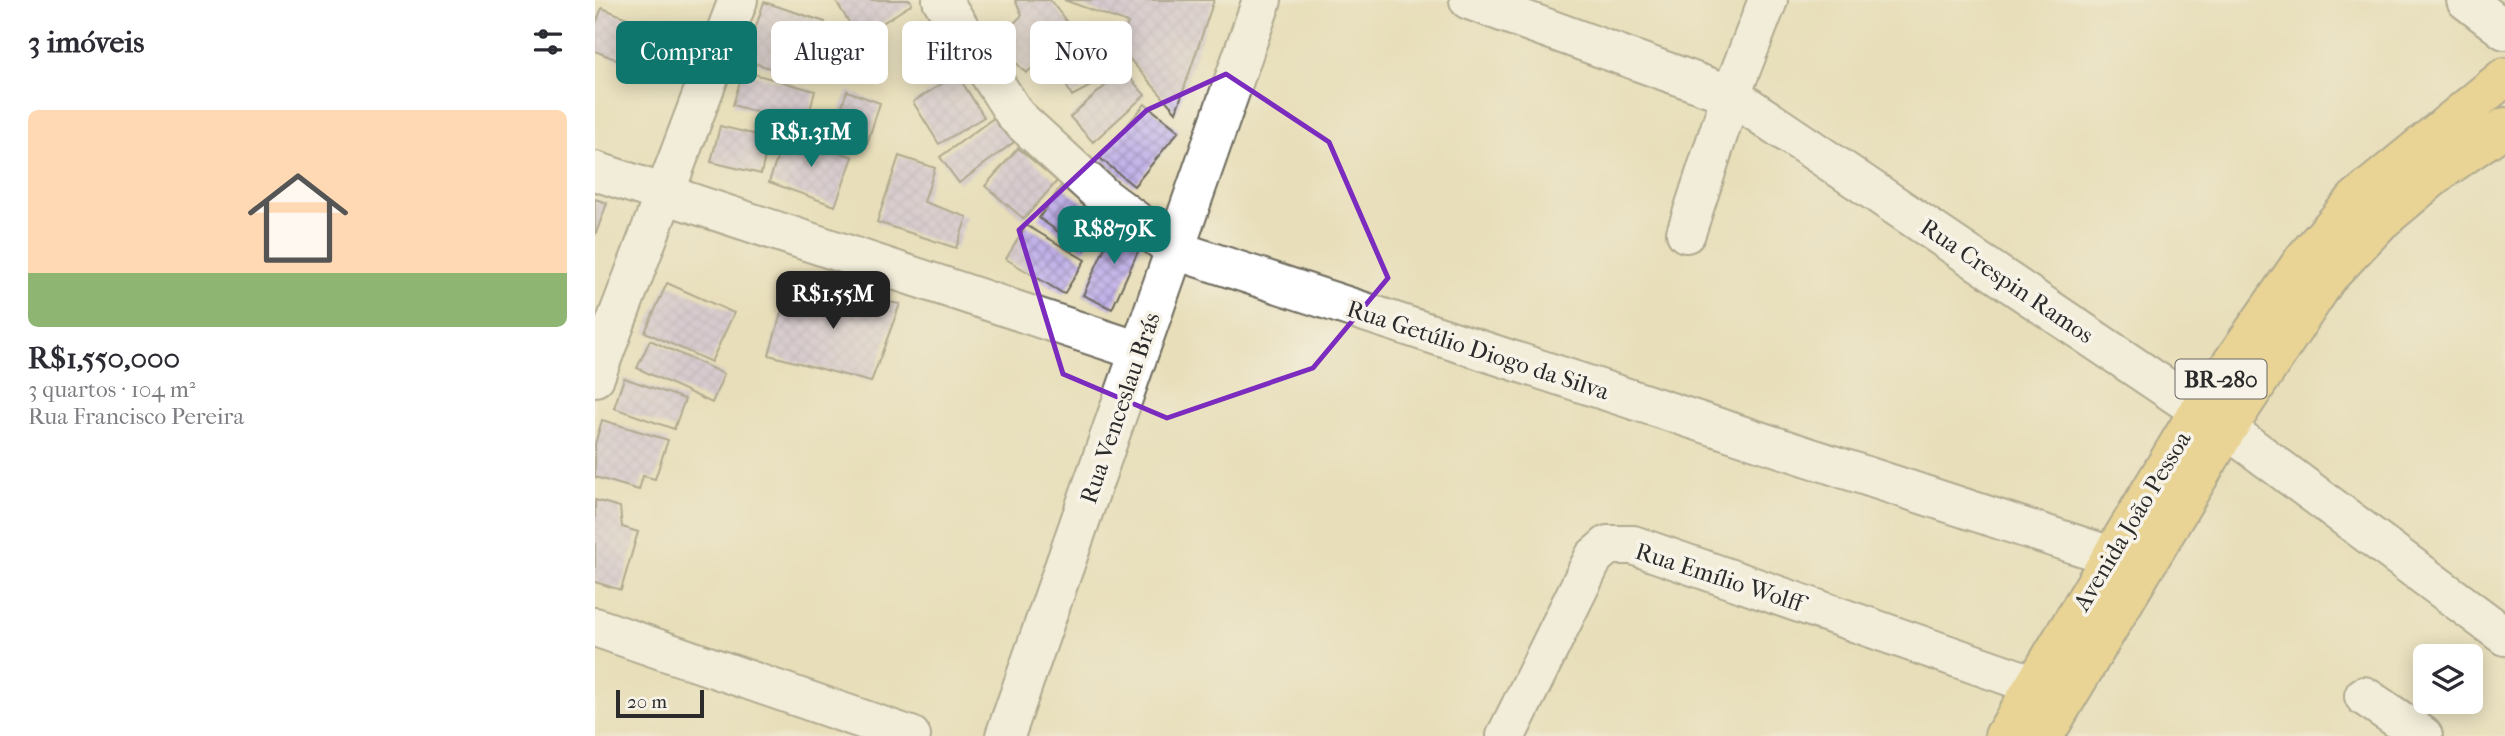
<!DOCTYPE html>
<html lang="pt">
<meta charset="utf-8">
<style>
body{margin:0;font-family:"IM FELL French Canon",serif;background:#f2f2f3;color:#2b2b33;height:100vh;display:flex;flex-direction:column;font-size:26px;white-space:nowrap}
*{box-sizing:border-box;margin:0}
p{font-size:23px;color:#7c7c81}
.icon{flex:none;width:38px;height:38px;fill:none;stroke:currentColor;stroke-width:2;stroke-linecap:round;stroke-linejoin:round}
.map{position:relative;flex:1;overflow:hidden}
.side{display:flex;flex-direction:column;background:#fff;width:595px}
.side>*{flex:none}
.guide{position:absolute;left:21px;top:21px;width:665px;height:63px;display:flex;gap:14px}
.controls{position:absolute;left:1818px;top:644px;display:grid;gap:14px}
.controls a{display:grid;place-items:center;width:70px;height:70px;border-radius:10px;background:#fff;box-shadow:0 4px 18px #0003;font-size:35px}
.scale{position:absolute;left:21px;bottom:18px;width:88px;box-sizing:border-box;padding-left:7px;border:4px solid #2b2b2b;border-top:0;font-size:19px;line-height:24px;white-space:nowrap;color:#2b2b2b;-webkit-text-stroke:5px #f7f3e8;paint-order:stroke}
.price{position:absolute;translate:-50% -60px;padding:0 16px;border-radius:14px;background:#0f766e;color:#fff;font-size:23px;line-height:46px;filter:drop-shadow(0 2px 4px #0008)}
.price::after{content:'';position:absolute;left:50%;top:42px;width:21px;height:16px;margin-left:-10px;background:inherit;clip-path:polygon(0 0,100% 0,50% 100%)}
.price.on{background:#222;color:#fff}
ul{padding:0;list-style:none}
li{display:grid;align-content:center;gap:14px;height:371px;padding:0 28px}
li+li{border-top:2px solid #e1e1e2}
li span{display:grid;place-items:center;height:217px;border-radius:10px;color:#555}
li>.icon{margin-inline-start:auto}
span .icon{width:126px;height:126px;fill:#fffc;stroke-width:1}
li b{font-size:30px}
h2{display:flex;justify-content:space-between;align-items:center;height:84px;padding:0 28px;font-size:30px}
.chip{padding:0 24px;border-radius:10px;background:#fff;box-shadow:0 4px 18px #0003;font-size:24px;line-height:63px}
.chip.on{background:#0f766e;color:#fff}
main{display:flex;flex:1;min-height:0}
.map>svg:first-child{display:block}
.building{fill:url(#building-cross-hatch)}
.lines{fill:none;stroke-linecap:round;stroke-linejoin:round}
.minor-casing{stroke:#6d6a5d;stroke-width:42}
.highway-casing{stroke:#6d6a5d;stroke-width:42}
.minor{stroke:#fff;stroke-width:38}
.highway{stroke:#eac769;stroke-width:38}
.marked{fill:none;stroke:#7b2cbf;stroke-width:5;stroke-linejoin:round}
.labels{text-anchor:middle;dominant-baseline:central;stroke-width:7;stroke-linejoin:round;paint-order:stroke}
.shield{fill:#f7f3e8;stroke:#686764;stroke-width:2}
.shield-label{font-size:23px;font-weight:bold;fill:#2b2b2b}
.street-label{font-size:24px;fill:#2b2b2b;stroke:#f7f3e8}
</style>
<main>
<section class="side">
<h2>3 imóveis<svg class="icon" aria-label="filters" viewBox="0 0 24 24"><path d="M4 7h16M4 17h16"/><circle cx="9" cy="7" r="2"/><circle cx="15" cy="17" r="2"/></svg></h2>
<ul>
<li><span style="background:linear-gradient(#ffd9b3 75%,#8fb573 0)"><svg class="icon" aria-label="home" viewBox="0 0 24 24"><path d="M3 11l9-7 9 7M6 9v11h12V9"/></svg></span><div><b>R$1,550,000</b><p>3 quartos · 104 m²</p><p>Rua Francisco Pereira</p></div></li>
</ul>
</section>
<div class="map">
<svg width="1910" height="736" viewBox="0 0 1910 736">
<defs>
<pattern id="building-cross-hatch" width="8" height="8" patternUnits="userSpaceOnUse" patternTransform="scale(1.75)"><rect width="8" height="8" fill="#c2b2e9"/><path d="M0 0l8 8M0 8l8-8" fill="none" stroke="#9e91bd"/></pattern>
</defs>
<rect width="100%" height="100%" fill="#f7f3e8"/>
<filter id="ink" filterUnits="userSpaceOnUse"><feTurbulence type="fractalNoise" baseFrequency=".0143" numOctaves="2"/><feDisplacementMap in="SourceGraphic" scale="14" xChannelSelector="R" yChannelSelector="G"/><feConvolveMatrix kernelMatrix="1 2 1 2 8 2 1 2 1" color-interpolation-filters="sRGB"/></filter>
<filter id="wash" filterUnits="userSpaceOnUse"><feTurbulence type="fractalNoise" baseFrequency=".00686" numOctaves="4" result="noise"/><feDisplacementMap in="SourceGraphic" scale="28" xChannelSelector="R" yChannelSelector="G"/><feGaussianBlur stdDeviation="1.57" result="paint"/><feColorMatrix in="noise" values="0 0 0 0 0 0 0 0 0 0 0 0 0 0 0 0 0 1.4 0 .05"/><feComposite in="paint" operator="in"/></filter>
<g filter="url(#wash)">
<rect width="100%" height="100%" fill="#e8deb9"/>
<g id="blocks">
<path class="building" d="M240,0H315L317,4L264,38Z
M420,0H455L481,34L431,73L401,42L427,15Z
M469,0H619L581,112L524,47L533,23Z
M169,2L230,22L215,66L188,57L184,71L150,60Z
M7,8L62,30L45,69L0,51V25Z
M335,18L369,62L344,81L310,37Z
M505,47L520,73L477,96L463,71Z
M528,70L550,95L498,142L475,117Z
M148,71L220,91L211,126L138,105Z
M362,74L389,117L344,144L318,102Z
M252,91L285,103L271,147L237,136Z
M550,104L584,131L539,186L505,158Z
M400,117L419,142L364,183L345,157Z
M125,126L174,138L166,174L116,162Z
M191,133L258,157L240,206L174,182Z
M423,148L462,181L429,219L390,186Z
M304,156L340,168L329,202L372,217L361,248L282,222Z
M466,186L512,219L489,250L444,218Z
M0,199L12,203L0,236Z
M521,223L550,236L517,309L488,295Z
M431,225L490,260L469,294L411,259Z
M72,283L139,313L116,362L50,332Z
M194,285L305,304L276,382L174,355Z
M55,340L129,374L117,403L42,368Z
M29,378L90,399L79,429L19,408Z
M7,420L73,440L60,479L48,476L44,490L0,477V444Z
M0,500L25,507L27,527L43,532L26,590L0,582Z"/>
</g>
</g>
<g filter="url(#ink)">
<use href="#blocks" fill-opacity="0" stroke="#6d6a5d" stroke-width="2"/>
<g class="lines">
<g class="minor-casing">
<path id="minor" d="M347,0L421,116L509,197L580,250L1516,556
M874,0L1136,95L1632,429L1910,636
M1871,0L1910,30
M0,171L544,351
M1091,233L1136,95L1173,0
M0,377L143,0
M0,627L316,736
M1769,696L1828,736
M410,736L667,0
M911,736L999,557L1013,545H1038L1440,685"/>
</g>
<g class="highway-casing">
<path id="highway" d="M1409,736L1604,410L1709,259L1761,199L1910,77
M1449,736L1632,429L1732,278L1785,222L1847,170L1910,127"/>
</g>
<use href="#minor" class="minor"/>
<use href="#highway" class="highway"/>
</g>
</g>
<path d="M0 0H1910V736H0ZM631,74L734,142L793,278L718,368L572,418L468,374L424,230L552,110Z" fill="#e8deb9" fill-opacity=".55" fill-rule="evenodd"/>
<path class="marked" d="M631,74L734,142L793,278L718,368L572,418L468,374L424,230L552,110Z"/>
<g class="labels">
<rect class="shield" x="1580.5" y="359.5" width="91" height="39" rx="5"/>
<g class="shield-label">
<text x="1626" y="379">BR-280</text>
</g>
<g class="street-label">
<text transform="translate(1412 281) rotate(34)">Rua Crespin Ramos</text>
<text transform="translate(883 350) rotate(18)">Rua Getúlio Diogo da Silva</text>
<text transform="translate(525 408) rotate(-71)">Rua Venceslau Brás</text>
<text transform="translate(1537 521) rotate(-59)">Avenida João Pessoa</text>
<text transform="translate(1124 577) rotate(18)">Rua Emílio Wolff</text>
</g>
</g>
</svg>
<div class="controls">
<a><svg class="icon" aria-label="layers" viewBox="0 0 24 24"><path d="M12 4l9 5-9 5-9-5zM3 14l9 5 9-5"/></svg></a>
</div>
<div class="scale">20 m</div>
<b class="price" style="left:216px;top:169px">R$1.31M</b>
<b class="price" style="left:519px;top:266px">R$879K</b>
<b class="price on" style="left:238px;top:331px">R$1.55M</b>
<div class="guide">
<a class="chip on">Comprar</a>
<a class="chip">Alugar</a>
<a class="chip">Filtros</a>
<a class="chip">Novo</a>
</div>
</div>
</main>
